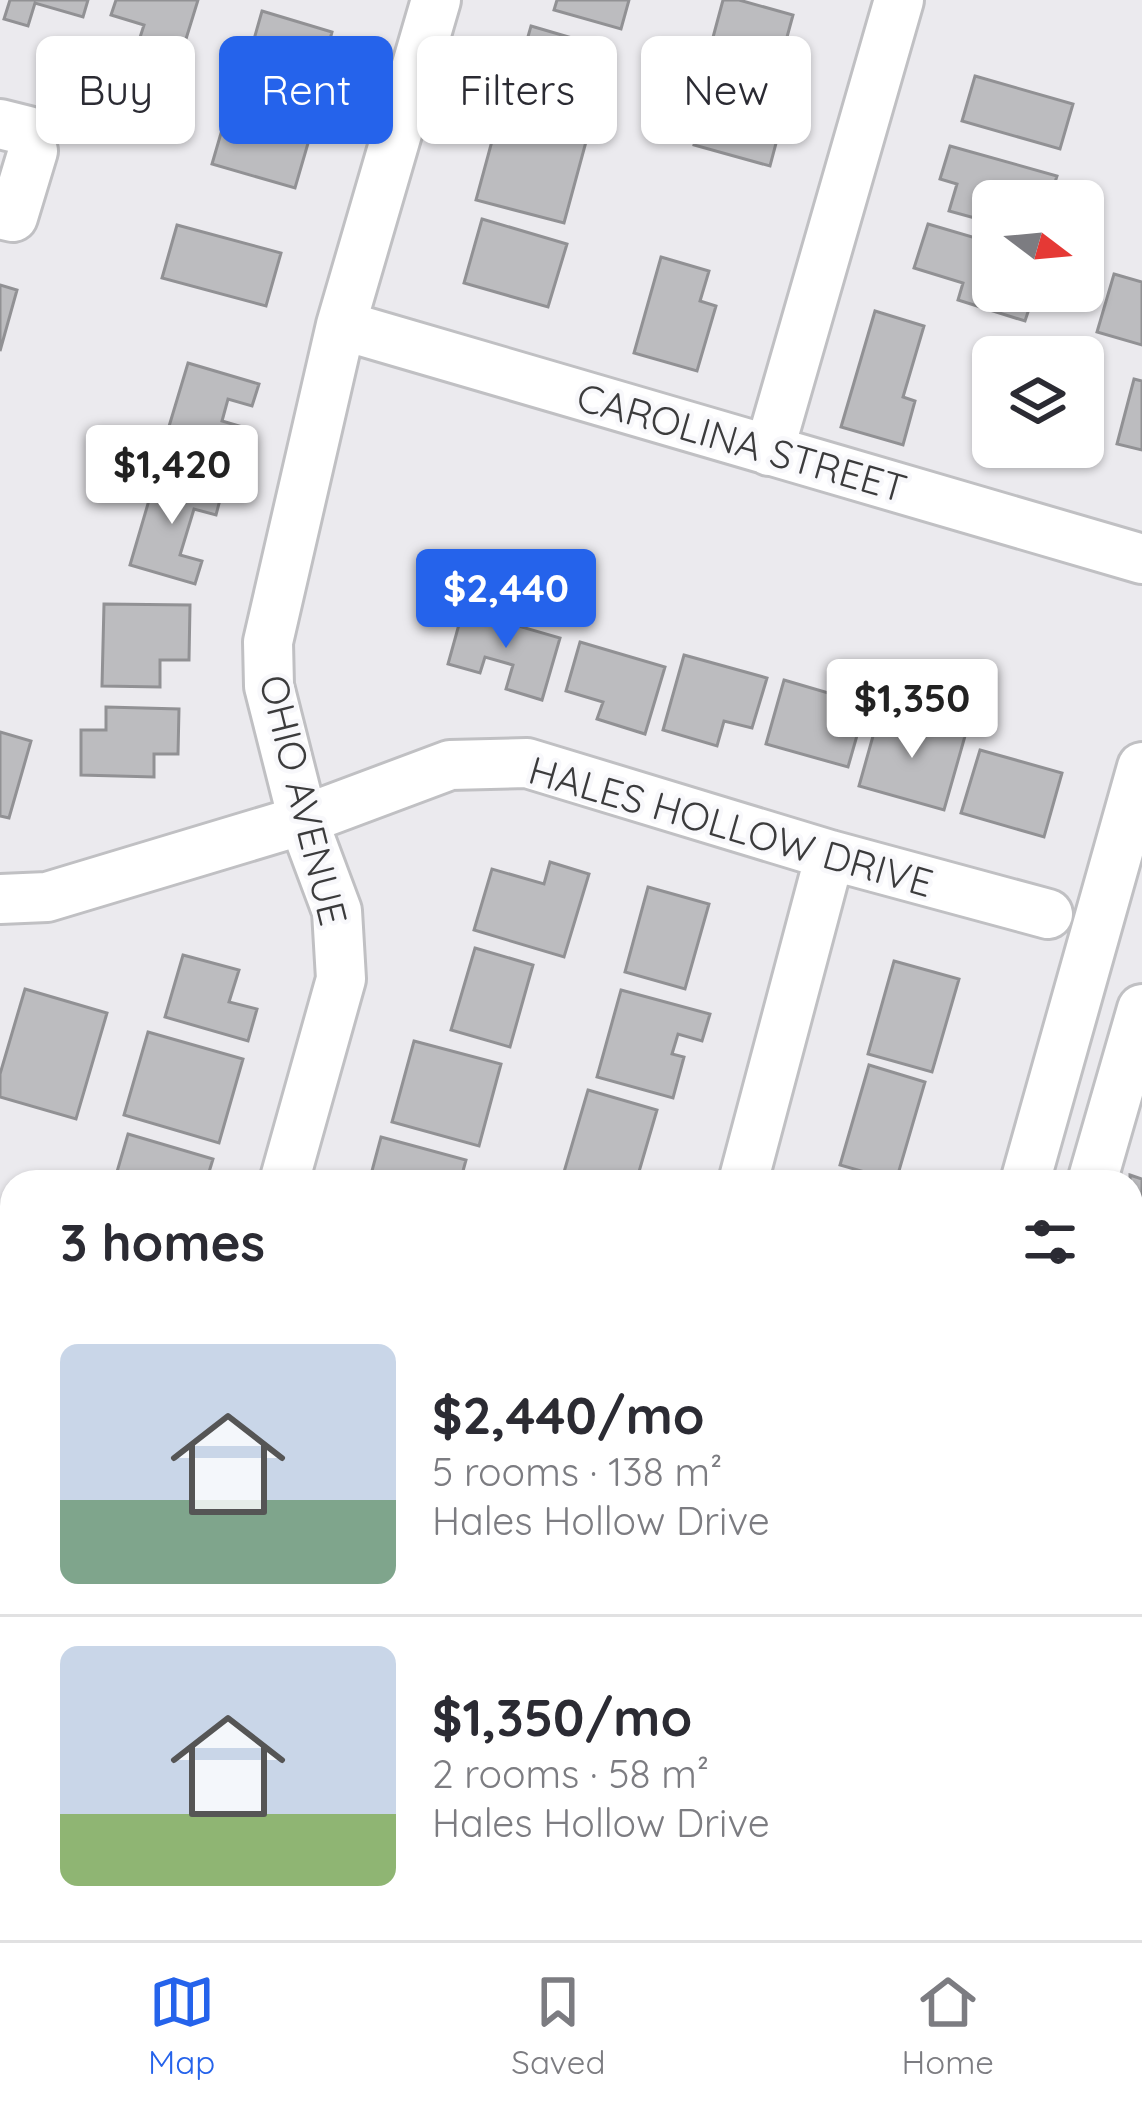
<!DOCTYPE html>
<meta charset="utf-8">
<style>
body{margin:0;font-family:Quicksand,sans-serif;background:#f2f2f3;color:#2b2b33;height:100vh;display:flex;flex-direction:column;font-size:45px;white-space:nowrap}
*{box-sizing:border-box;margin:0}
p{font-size:39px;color:#7c7c81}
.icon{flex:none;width:66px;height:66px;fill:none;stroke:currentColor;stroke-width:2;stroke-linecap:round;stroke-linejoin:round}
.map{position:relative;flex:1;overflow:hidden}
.sheet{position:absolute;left:0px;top:1170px;width:1143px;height:771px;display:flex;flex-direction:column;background:#fff;border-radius:36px 36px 0 0;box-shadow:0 3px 9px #0004}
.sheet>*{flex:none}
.top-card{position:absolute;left:36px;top:36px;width:1071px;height:108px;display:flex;gap:24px}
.needle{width:78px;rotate:106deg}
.buttons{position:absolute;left:972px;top:180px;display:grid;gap:24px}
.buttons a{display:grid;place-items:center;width:132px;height:132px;border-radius:18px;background:#fff;box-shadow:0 3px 9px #0004;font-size:60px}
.price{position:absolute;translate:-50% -102px;padding:0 27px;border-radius:12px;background:#fff;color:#222;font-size:39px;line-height:78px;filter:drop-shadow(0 3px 6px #0008)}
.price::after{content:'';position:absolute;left:50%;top:72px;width:36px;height:27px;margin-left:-18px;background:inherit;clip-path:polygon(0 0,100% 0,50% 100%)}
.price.selected{background:#2563eb;color:#fff}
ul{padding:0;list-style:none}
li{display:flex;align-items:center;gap:36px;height:300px;padding:0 60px}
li+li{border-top:3px solid #e1e1e2}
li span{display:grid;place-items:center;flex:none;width:336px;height:240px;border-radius:18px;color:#555}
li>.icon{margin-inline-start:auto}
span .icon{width:144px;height:144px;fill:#fffc;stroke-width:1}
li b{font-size:51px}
h2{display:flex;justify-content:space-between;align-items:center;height:144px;padding:0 60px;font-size:51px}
.pill{padding:0 42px;border-radius:18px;background:#fff;box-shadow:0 3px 9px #0004;font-size:42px;line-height:108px}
.pill.selected{background:#2563eb;color:#fff}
.tabs{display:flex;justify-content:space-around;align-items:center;height:168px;border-top:3px solid #e1e1e2;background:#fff;font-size:33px;color:#7c7c81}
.tabs a{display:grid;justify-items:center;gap:6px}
.tabs .selected{color:#2563eb}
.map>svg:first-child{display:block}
.building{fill:#bcbcbf;stroke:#919194;stroke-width:3}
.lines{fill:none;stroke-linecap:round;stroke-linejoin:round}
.minor-casing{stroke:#c0c0c3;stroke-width:54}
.minor{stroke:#fff;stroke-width:48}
.labels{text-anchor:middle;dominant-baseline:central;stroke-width:9;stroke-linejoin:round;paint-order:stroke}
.street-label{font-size:39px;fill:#3b3b3c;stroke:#f8f8fb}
</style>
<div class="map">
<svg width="1142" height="1940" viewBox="0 0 1142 1940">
<rect width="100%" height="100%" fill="#ebeaee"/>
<path class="building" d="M10,0H88L83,17L35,3L28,26L4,19Z
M116,0H198L178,65L135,53L144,25L111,15Z
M557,0H629L621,29L554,10Z
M723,0H739L793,15L777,74L708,56Z
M262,11L332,32L309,116L238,96Z
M531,26L603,47L587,103L515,82Z
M975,76L1073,104L1060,149L962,121Z
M708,96L783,117L770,166L694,145Z
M502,104L590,127L564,223L476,200Z
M228,109L311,133L295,188L212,164Z
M950,146L1057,176L1049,201H993V223L949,211L957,184L940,179Z
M482,219L567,244L548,307L464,283Z
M928,224L993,243V291H1035L1025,321L958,300L963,283L914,268Z
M177,225L281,253L266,306L162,278Z
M661,257L709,271L700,301L716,306L697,371L634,353Z
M1114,274L1142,282V345L1097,332Z
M0,285L17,290L0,351Z
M875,311L924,326L903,397L915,401L903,445L841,427Z
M188,363L259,384L252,406L228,399L222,421L246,428L232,474L161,453Z
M1134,379L1142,381V450L1117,444Z
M157,473L222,492L216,515L194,509L180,555L202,561L195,584L130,565Z
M104,604L190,605L189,660H160V687L102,686Z
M463,610L560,638L542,700L506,689L513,665L485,657L480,673L448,664Z
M580,642L665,667L645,734L597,719L603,702L566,691Z
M684,655L767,678L752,728L724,721L717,746L663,730Z
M784,680L866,704L848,767L766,744Z
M106,707L179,709L178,754H154V777L81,775V730H106Z
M880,711L965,736L944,810L859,786Z
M0,732L31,741L9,818L0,816Z
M980,750L1062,773L1044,837L961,813Z
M550,862L589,874L564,957L474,930L492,869L544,884Z
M648,887L709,904L685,989L625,972Z
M475,948L533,965L510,1047L451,1030Z
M183,955L239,970L229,1002L257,1009L248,1041L165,1017Z
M894,961L959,979L932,1072L868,1054Z
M25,989L107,1013L76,1119L0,1097V1074Z
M621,990L710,1014L702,1041L678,1034L672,1054L684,1057L673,1098L597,1077Z
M148,1032L243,1059L219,1143L124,1115Z
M414,1041L501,1064L479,1146L392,1122Z
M869,1065L925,1082L896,1181L840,1165Z
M588,1090L657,1110L636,1182H598L564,1172Z
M128,1134L213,1159L206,1182H114Z
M381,1137L466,1160L460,1182H369Z
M1130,1175L1142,1179V1270L1131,1267Z
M1131,1279L1142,1282V1347L1136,1369L1131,1368Z
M1142,1474V1517L1131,1514Z
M1131,1525L1142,1529V1588L1131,1585Z
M3,1531L12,1534V1621L0,1618Z
M1131,1606L1142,1609V1669L1131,1666Z
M0,1635L12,1638V1732L0,1728Z
M1131,1685L1142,1688V1752L1131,1748Z
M0,1738L12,1741V1839L0,1836Z
M1131,1761L1142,1764L1141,1825L1131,1822Z
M0,1855L12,1858V1898L0,1940Z
M187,1929H256L253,1940H220Z
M364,1929H466L463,1940H361Z
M624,1929H716L712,1940H621Z
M915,1929H978L975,1940H912Z
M1034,1929H1108L1105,1940H1031Z"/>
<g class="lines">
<g class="minor-casing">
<path id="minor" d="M0,124L28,131L33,151L13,217L0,214
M341,325L1142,559
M769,451L899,0
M0,899L47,897L303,820L450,765L527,763L830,855L1048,914
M284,1182L341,979L337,911L303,820L269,686L268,642L341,325L436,0
M743,1182L830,855
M1025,1182L1142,767
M1092,1182L1142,1009
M86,1940L89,1929
M542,1940L545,1929
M810,1940L814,1929
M874,1940L877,1929"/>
</g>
<use href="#minor" class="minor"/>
</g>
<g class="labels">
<g class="street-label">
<text transform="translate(742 442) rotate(16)">CAROLINA STREET</text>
<text transform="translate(304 800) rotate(76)">OHIO AVENUE</text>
<text transform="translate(731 826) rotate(16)">HALES HOLLOW DRIVE</text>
</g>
</g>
</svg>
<div class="buttons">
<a><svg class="needle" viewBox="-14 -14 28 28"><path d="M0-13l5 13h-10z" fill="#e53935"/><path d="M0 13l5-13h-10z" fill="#7c7c81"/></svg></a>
<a><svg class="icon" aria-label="layers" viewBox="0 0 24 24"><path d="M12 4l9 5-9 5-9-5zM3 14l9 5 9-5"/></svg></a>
</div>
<b class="price" style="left:172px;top:527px">$1,420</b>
<b class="price selected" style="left:506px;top:651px">$2,440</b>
<b class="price" style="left:912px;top:761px">$1,350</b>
<div class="top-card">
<a class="pill">Buy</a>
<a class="pill selected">Rent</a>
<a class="pill">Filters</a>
<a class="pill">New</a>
</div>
<section class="sheet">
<h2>3 homes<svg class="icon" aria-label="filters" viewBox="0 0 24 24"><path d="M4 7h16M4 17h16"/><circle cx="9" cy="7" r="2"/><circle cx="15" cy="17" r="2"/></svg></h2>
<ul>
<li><span style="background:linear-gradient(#c9d6e8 65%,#7fa58c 0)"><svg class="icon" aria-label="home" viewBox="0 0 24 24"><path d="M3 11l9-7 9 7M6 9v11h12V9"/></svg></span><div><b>$2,440/mo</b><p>5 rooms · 138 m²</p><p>Hales Hollow Drive</p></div></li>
<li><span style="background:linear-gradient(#c9d6e8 70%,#8fb573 0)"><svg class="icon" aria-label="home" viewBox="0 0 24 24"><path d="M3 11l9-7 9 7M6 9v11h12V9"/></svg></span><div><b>$1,350/mo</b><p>2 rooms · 58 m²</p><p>Hales Hollow Drive</p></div></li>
</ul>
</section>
</div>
<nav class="tabs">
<a class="selected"><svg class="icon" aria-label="map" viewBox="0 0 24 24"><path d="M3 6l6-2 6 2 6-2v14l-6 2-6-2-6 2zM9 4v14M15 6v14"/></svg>Map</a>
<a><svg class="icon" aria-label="saved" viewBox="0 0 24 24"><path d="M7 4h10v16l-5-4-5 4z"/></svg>Saved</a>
<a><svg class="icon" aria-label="home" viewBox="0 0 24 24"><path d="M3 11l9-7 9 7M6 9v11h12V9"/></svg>Home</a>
</nav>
